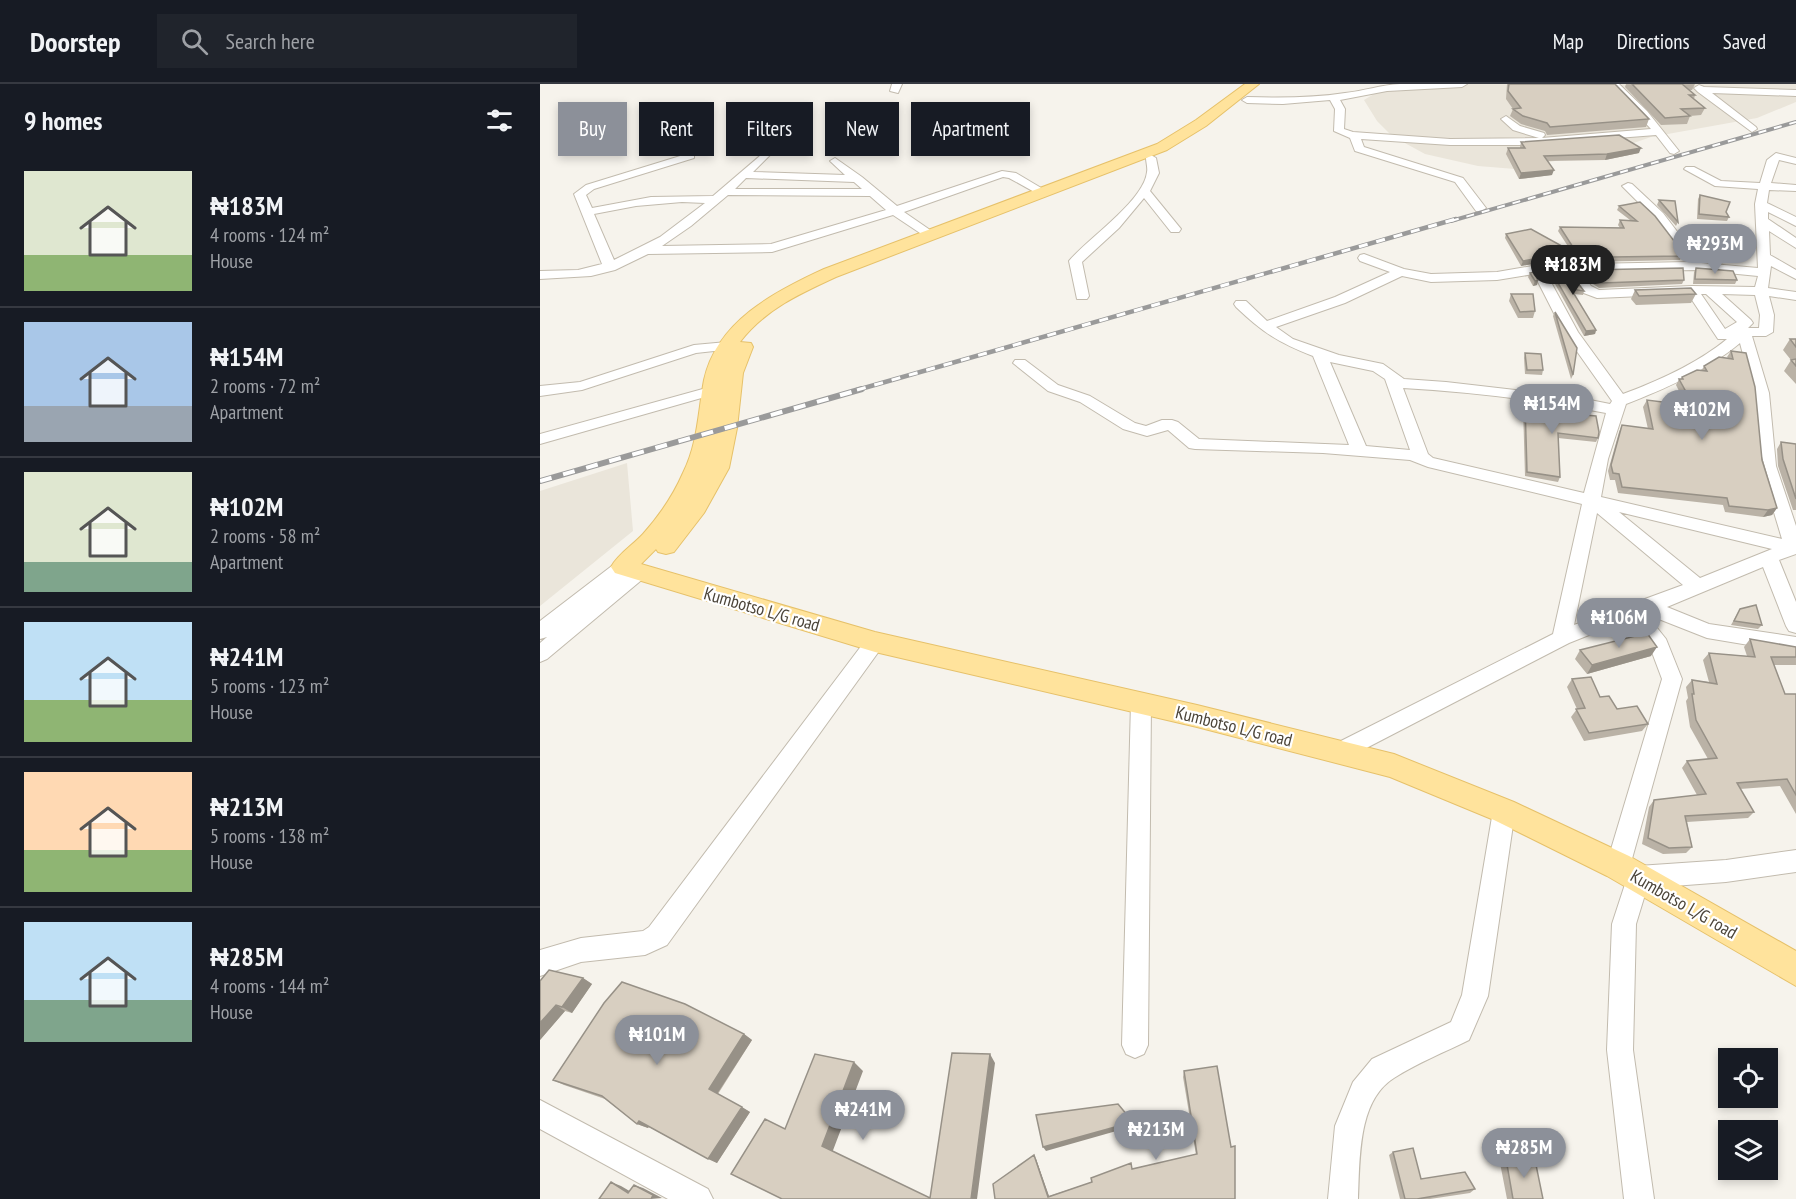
<!DOCTYPE html>
<meta charset="utf-8">
<style>
body{margin:0;font-family:"PT Sans Narrow",sans-serif;background:#20242c;color:#f1f3f6;height:100vh;display:flex;flex-direction:column;font-size:22px;white-space:nowrap}
*{box-sizing:border-box;margin:0}
p{font-size:20px;color:#9ea1a6}
.icon{flex:none;width:33px;height:33px;fill:none;stroke:currentColor;stroke-width:2;stroke-linecap:round;stroke-linejoin:round}
.map{position:relative;flex:1;overflow:hidden}
.panel{display:flex;flex-direction:column;background:#171b24;width:540px}
.panel>*{flex:none}
.hud{position:absolute;left:18px;top:18px;width:570px;height:54px;display:flex;gap:12px}
.tools{position:absolute;left:1178px;top:964px;display:grid;gap:12px}
.tools a{display:grid;place-items:center;width:60px;height:60px;border-radius:0px;background:#171b24;box-shadow:0 3px 9px #0003;font-size:30px}
.price{position:absolute;translate:-50% -51px;padding:0 14px;border-radius:21px;background:#8c9099;color:#fff;font-size:20px;line-height:39px;filter:drop-shadow(0 2px 3px #0008)}
.price::after{content:'';position:absolute;left:50%;top:36px;width:18px;height:14px;margin-left:-9px;background:inherit;clip-path:polygon(0 0,100% 0,50% 100%)}
.price.active{background:#222;color:#fff}
ul{padding:0;list-style:none}
li{display:flex;align-items:center;gap:18px;height:150px;padding:0 24px}
li+li{border-top:2px solid #363941}
li span{display:grid;place-items:center;flex:none;width:168px;height:120px;border-radius:0px;color:#555}
li>.icon{margin-inline-start:auto}
span .icon{width:72px;height:72px;fill:#fffc;stroke-width:1}
li b{font-size:26px}
h2{display:flex;justify-content:space-between;align-items:center;height:72px;padding:0 24px;font-size:26px}
.chip{padding:0 21px;border-radius:0px;background:#171b24;box-shadow:0 3px 9px #0003;font-size:21px;line-height:54px}
.chip.active{background:#8c9099;color:#fff}
header{display:flex;align-items:center;gap:36px;box-sizing:border-box;height:84px;padding:0 30px;background:#171b24;border-bottom:2px solid #363941}
header strong{font-size:28px}
nav{display:flex;gap:33px;margin-inline-start:auto;font-size:21px}
.search{width:420px;height:54px;background:#20242c;display:flex;align-items:center;gap:15px;box-sizing:border-box;padding:0 21px;border-radius:0px;color:#9ea1a6;font-size:22px}
main{display:flex;flex:1;min-height:0}
.map>svg:first-child{display:block}
.residential{fill:#eae5da}
.lines{fill:none;stroke-linecap:round;stroke-linejoin:round}
.minor-casing{stroke:#c2bbae;stroke-width:2}
.major-casing{stroke:#e6c16a;stroke-width:2}
.minor{fill:#fff;fill-rule:evenodd}
.major{fill:#ffe39c;fill-rule:evenodd}
.rail-far2-casing{stroke:#9a9a9a;stroke-width:4}
.rail-far1-casing{stroke:#9a9a9a;stroke-width:4.5}
.rail-casing{stroke:#9a9a9a;stroke-width:6}
.rail-far2{stroke:#fff;stroke-width:2;stroke-dasharray:8;stroke-linecap:butt}
.rail-far1{stroke:#fff;stroke-width:3;stroke-dasharray:9;stroke-linecap:butt}
.rail{stroke:#fff;stroke-width:4;stroke-dasharray:12;stroke-linecap:butt}
.wall{fill:#bab2a6}
.shaded-wall{fill:#979187}
.building{fill:#d8cfc1;stroke:#979187;stroke-width:1.5}
.labels{text-anchor:middle;dominant-baseline:central;stroke-width:4.5;stroke-linejoin:round;paint-order:stroke}
.street-label{font-size:18px;fill:#4b4439;stroke:#fff}
</style>
<header>
<strong>Doorstep</strong>
<div class="search"><svg class="icon" aria-label="search" viewBox="0 0 24 24"><circle cx="10" cy="10" r="6"/><path d="M15 15l6 6"/></svg>Search here</div>
<nav><a>Map</a><a>Directions</a><a>Saved</a></nav>
</header>
<main>
<section class="panel">
<h2>9 homes<svg class="icon" aria-label="filters" viewBox="0 0 24 24"><path d="M4 7h16M4 17h16"/><circle cx="9" cy="7" r="2"/><circle cx="15" cy="17" r="2"/></svg></h2>
<ul>
<li><span style="background:linear-gradient(#dfe7d0 70%,#8fb573 0)"><svg class="icon" aria-label="home" viewBox="0 0 24 24"><path d="M3 11l9-7 9 7M6 9v11h12V9"/></svg></span><div><b>₦183M</b><p>4 rooms · 124 m²</p><p>House</p></div></li>
<li><span style="background:linear-gradient(#a9c7e8 70%,#9aa5b1 0)"><svg class="icon" aria-label="home" viewBox="0 0 24 24"><path d="M3 11l9-7 9 7M6 9v11h12V9"/></svg></span><div><b>₦154M</b><p>2 rooms · 72 m²</p><p>Apartment</p></div></li>
<li><span style="background:linear-gradient(#dfe7d0 75%,#7fa58c 0)"><svg class="icon" aria-label="home" viewBox="0 0 24 24"><path d="M3 11l9-7 9 7M6 9v11h12V9"/></svg></span><div><b>₦102M</b><p>2 rooms · 58 m²</p><p>Apartment</p></div></li>
<li><span style="background:linear-gradient(#bfe0f5 65%,#8fb573 0)"><svg class="icon" aria-label="home" viewBox="0 0 24 24"><path d="M3 11l9-7 9 7M6 9v11h12V9"/></svg></span><div><b>₦241M</b><p>5 rooms · 123 m²</p><p>House</p></div></li>
<li><span style="background:linear-gradient(#ffd9b3 65%,#8fb573 0)"><svg class="icon" aria-label="home" viewBox="0 0 24 24"><path d="M3 11l9-7 9 7M6 9v11h12V9"/></svg></span><div><b>₦213M</b><p>5 rooms · 138 m²</p><p>House</p></div></li>
<li><span style="background:linear-gradient(#bfe0f5 65%,#7fa58c 0)"><svg class="icon" aria-label="home" viewBox="0 0 24 24"><path d="M3 11l9-7 9 7M6 9v11h12V9"/></svg></span><div><b>₦285M</b><p>4 rooms · 144 m²</p><p>House</p></div></li>
</ul>
</section>
<div class="map">
<svg width="1256" height="1115" viewBox="0 0 1256 1115">
<rect width="100%" height="100%" fill="#f6f3ec"/>
<path class="residential" d="M861,0H1256V18L1217,34L1111,53L1079,64L975,85L938,82L885,70L852,52L837,37L824,16L842,5Z
M87,379L93,447L0,522V407Z"/>
<g class="lines">
<g class="minor-casing">
<path id="minor" d="M352,0H362L358,9L350,7Z
M860,0H927L922,3L847,7L800,16L805,25L804,45L813,48L910,55L999,54L973,46L961,35L966,32L980,42L1004,49L1005,51L1002,54L1111,45L1069,0H1079L1107,27L1139,67L1134,70L1130,69L1116,51L986,61H910L821,55L824,63L923,94L946,124L940,128L936,127L915,98L815,67L810,54L794,47L795,25L790,16L743,20L707,19L702,16L707,13C740,14 773,14 805,9C823,7 841,1 860,0Z
M1159,1L1164,3L1256,6V12L1172,9L1216,43L1217,45L1212,48L1158,8L1154,4Z
M228,65L233,68L213,88L305,91L290,77L295,74L322,93L357,122L462,87L476,89L508,108L502,111L498,110L469,94L463,93L364,128L393,148L395,151L393,154L389,155L353,131L232,168L108,170L75,186L51,192L0,195V187L38,186L62,180L34,110L46,101L150,69L154,70V74L54,105L46,111L52,124L111,113L173,112ZM206,94L314,98L322,105H195ZM188,111L330,112L346,126L231,160L122,162L151,142ZM142,118L165,119L120,153L74,176L54,130L96,122Z
M1236,69L1256,74V80L1239,76L1231,99L1256,101V107L1229,106L1227,119L1256,133V142L1228,128V135L1256,154V164L1229,147L1230,171L1256,186V195L1231,182L1228,204L1256,208V216L1229,212L1234,231L1233,248L1226,252H1212L1229,309L1236,382L1256,442V470L1239,476L1256,518V549L1249,547L1246,542L1223,483L1127,523L1169,540L1256,553V569L1167,554L1106,530L1126,555L1142,595L1090,782L1086,790L1078,793L1070,790L1066,782L1122,595L1110,563L1089,535L1029,559L809,673L801,676L793,673L790,667L793,661L1013,550L1042,420L888,383L870,376L783,369L655,365L649,364L628,346L607,352L583,345L540,318L508,307L473,279L475,276H485L518,301L550,312L595,339L606,342L622,336H632L638,338L659,355L809,361L773,272C739,259 722,248 696,223L694,220L696,217H706L727,237L795,213L850,188L820,177L818,174L820,171L824,170L864,185L891,190L957,188L998,181L1148,178L1115,135L1082,102L1088,99L1092,100L1123,129L1161,179L1218,184L1215,120L1218,105L1175,102L1144,85L1146,83H1154L1181,97L1220,99L1227,76ZM1157,186L1218,192L1215,203L1152,202L1059,206L1051,202L1041,188ZM1028,188L1041,208L1057,214L1148,210L1178,255H1187C1158,279 1118,297 1083,310L1038,248L1006,189ZM994,190L1024,249L1072,317L1070,320L1035,313L906,298L864,295L843,280L799,271L753,255L736,243L805,219L862,192L891,198L957,196ZM1161,210H1166L1197,238L1185,245ZM1182,210L1215,211L1220,231L1219,244H1208L1213,239L1211,236ZM1200,259L1213,309L1220,382L1242,455L1061,413L1068,375L1086,320C1125,305 1168,286 1200,259ZM790,278L833,287L845,295L870,366L826,362ZM863,304C931,308 1000,316 1066,329L1044,409L893,374L888,370ZM1079,428L1232,465L1160,494ZM1057,429L1143,501L1034,541Z
M611,71L616,74L619,89L610,107L641,145L639,148H631L604,114L579,144L542,178L549,212L547,215H537L529,177C547,155 604,117 607,88C608,84 606,78 606,74Z
M187,258L194,262L192,265L156,269L42,306L0,312V302L40,298L154,261Z
M188,298L193,299L195,302L193,305L0,360V350Z
M83,476L89,478L91,485L98,482L104,484L107,489L104,494L7,575L0,578V559L7,553L0,555V537L77,478Z
M335,550L342,553L345,558L342,563L127,861L105,871L41,878L0,892V866L41,854L103,847L109,843L328,553Z
M601,611L608,613L611,619L608,961L604,970L595,974L586,970L582,961L591,619L594,613Z
M964,717L972,720L975,727L948,912L929,956C905,968 877,979 854,994C817,1017 820,1077 818,1115H788L795,1042L813,998L832,975L911,938L922,911L953,727L956,720Z
M1256,766V788L1186,798L1107,804L1096,840L1093,966L1114,1115H1084L1067,966L1072,840L1090,785L1098,782L1186,776Z
M0,1016L168,1105L173,1115H128L0,1045Z"/>
</g>
<g class="major-casing">
<path id="major" d="M705,0H719L666,42L627,66L296,193C261,209 224,226 200,258L211,259L213,263L203,289L197,344L189,384L164,429L134,468L126,470L118,468L116,465L101,480L335,548L657,621L854,670L974,718L1089,772L1256,867V902L1067,792L954,736L850,693L657,643L335,568L75,489L71,483C78,470 93,461 103,450C119,432 133,412 143,389C158,359 158,328 164,296C177,237 234,208 284,185L617,60L656,36Z"/>
</g>
<use href="#minor" class="minor"/>
<use href="#major" class="major"/>
<g class="rail-far2-casing">
<path id="rail-far2" d="M911,137L1256,38"/>
</g>
<g class="rail-far1-casing">
<path id="rail-far1" d="M317,306L916,135"/>
</g>
<g class="rail-casing">
<path id="rail" d="M0,397L322,305"/>
</g>
<use href="#rail-far2" class="rail-far2"/>
<use href="#rail-far1" class="rail-far1"/>
<use href="#rail" class="rail"/>
</g>
<path class="wall" d="M967,0H1075L1109,35L1106,43L1007,51L1005,47L981,40L970,32L973,25L966,15Z
M1086,0H1155L1152,6H1149L1155,11L1154,15L1165,24L1161,31L1150,32L1147,40L1121,41L1085,3Z
M981,58L1099,69L1065,76L1008,77L1012,91L979,95L966,70L968,64H980V63Z
M1160,111L1189,133L1187,137L1157,135L1158,115Z
M1119,116L1138,138L1136,142L1117,121Z
M1079,122L1142,172L1140,176L998,179L981,182L965,154L966,150L1031,167L1018,147L1020,143L1080,144L1078,141L1080,136H1090L1077,126Z
M1157,155L1169,173L1167,177H1162L1155,167V159Z
M1156,184L1197,196L1195,200H1153L1154,188Z
M1047,186L1144,196L1142,200L1059,204L1053,200L1045,190Z
M1011,187L1044,207L1043,211L1034,210L1056,246L1055,250L1044,252L1010,191Z
M990,189L998,196L997,201L993,202L988,193Z
M1095,206L1156,210L1151,219L1096,221L1091,215Z
M971,210L995,227L993,234H978L969,217Z
M1015,228L1033,291L1031,295L1013,232Z
M1250,255H1256V300L1244,287L1251,276L1243,266Z
M1191,267L1237,424L1232,431L1223,433L1185,428L1183,421L1078,409L1075,396H1070L1068,387L1079,348L1082,341L1108,345L1103,323L1107,316L1135,320L1137,316L1144,317L1136,301L1139,295H1141L1142,293L1162,286L1164,282L1188,274L1187,273Z
M985,269L1003,286L1002,291L985,290L984,274Z
M990,314L1012,328L1058,354L1056,358L1018,354L1020,393L1018,398L985,392L983,323L985,319H989Z
M1241,358L1256,360V426H1253L1238,382L1237,365Z
M1200,525L1222,541L1218,545L1191,541Z
M1210,555L1256,563V581H1234L1245,610H1256V730L1240,702L1200,705L1214,728L1208,734L1147,738L1152,763L1146,769L1123,770L1102,760L1109,723L1114,716L1157,711L1142,684L1147,677L1168,675L1150,643L1146,617L1148,614L1146,603L1152,596L1169,598L1163,576L1169,569L1207,572L1204,563Z
M1040,566L1111,572L1047,590L1035,575Z
M1032,595L1077,625L1108,640L1102,647L1044,657L1031,633L1037,625L1027,603Z
M43,894L52,900L32,929L25,927L0,956V897Z
M204,950L212,956L178,1010L210,1028L177,1079L109,1043L108,1044L97,1040L65,1015L24,1001L13,996Z
M644,987L695,1115H455L496,1075L509,1112L592,1085L656,1071L643,993Z
M853,1068L881,1095L935,1105L930,1109L890,1115H860L849,1071Z
M966,1075L1003,1115H967L960,1079Z"/>
<path class="shaded-wall" d="M1101,64L1099,69L1065,76L1067,70Z
M1014,86L1012,91L979,95L981,89Z
M999,174L998,179L981,182L983,177Z
M998,196L997,201L993,202L995,197Z
M1056,246L1055,250L1044,252L1046,247Z
M1237,424L1232,431L1223,433L1228,426Z
M1117,563L1111,572L1047,590L1052,581Z
M43,894L52,900L32,929L22,923Z
M16,921L25,927L0,956V939Z
M204,950L212,956L177,1010L169,1005Z
M450,970L455,979L437,1115H431Z
M314,978L323,987L292,1069L282,1062Z
M202,1023L210,1028L177,1079L168,1075Z
M99,1037L109,1042L108,1044L97,1040Z
M593,1038L594,1042L506,1067L503,1063Z
M494,1071L496,1075L510,1115L508,1113Z
M71,1098L81,1102L98,1112L88,1109Z
M94,1101L103,1104L122,1114L111,1115Z"/>
<path class="building" d="M969,0H1075L1109,35L1010,43L1007,39L983,32L973,25L981,24L968,7Z
M1092,0H1142L1155,11H1149L1165,24L1141,25L1150,32L1125,34Z
M1079,51L1101,64L1067,70L1004,72L1014,86L981,89L968,64H985L981,58Z
M1160,111L1190,118L1186,128L1189,133L1159,130Z
M1119,116L1135,117L1138,138Z
M1100,118L1115,132L1141,166L1142,172L999,174L983,177L966,150L991,145L1038,171L1020,143L1084,144L1080,136L1097,137L1079,122Z
M1157,155L1169,173H1164L1157,163Z
M1143,184L1144,196L1061,199L1054,196L1047,186Z
M1156,184L1193,187L1197,196L1155,195Z
M1028,186L1044,207L1031,205L1056,246L1046,247L1011,187Z
M994,188L998,196L995,197L990,189Z
M1151,204L1156,210L1099,212L1095,206Z
M971,210H993L995,227L980,228Z
M1015,228L1037,264L1033,291Z
M1250,255H1256V263Z
M1191,267L1206,269L1215,303L1222,376L1237,424L1228,426L1189,422L1187,414L1082,403L1079,390L1073,389L1071,381L1082,341L1113,345L1107,316L1139,320L1137,316L1151,317L1139,295H1143L1142,293L1157,286L1167,287L1164,282L1179,273L1193,275Z
M985,269L1001,270L1003,286H987Z
M1256,275V282L1251,276Z
M990,314L1009,317L1012,328L1056,332L1059,348L1058,354L1018,349L1020,393L987,388L985,319H991Z
M1241,358L1256,360V415L1243,375Z
M1216,521L1222,541L1194,537L1200,525Z
M1107,549L1117,563L1052,581L1040,566Z
M1210,555L1256,563V573H1231L1245,610H1256V711L1247,695L1197,699L1214,728L1145,732L1152,763L1129,764L1108,754L1114,716L1166,710L1147,677L1177,674L1156,636L1152,610H1154L1152,596L1177,600L1169,569L1215,573Z
M1051,593L1060,613L1069,612L1077,625L1097,622L1108,640L1049,649L1036,625L1045,624L1032,595Z
M9,886L43,894L22,923L16,921L0,939V897Z
M82,898L145,920L204,950L169,1005L202,1023L168,1075L99,1037L97,1040L62,1012L13,996L64,919Z
M412,969L450,970L431,1115H242L191,1090L225,1035L245,1045L275,970L314,978L282,1062L390,1114Z
M677,982L691,1063L695,1062V1115H455L453,1100L494,1071L508,1113L552,1098L551,1094L591,1079L592,1085L657,1070L644,987Z
M578,1020L593,1038L503,1063L496,1031Z
M873,1064L881,1095L925,1088L935,1105L877,1115H865L853,1068Z
M966,1075L995,1076L1003,1115H973Z
M71,1098L88,1109L94,1101L113,1111L111,1115H59Z"/>
<g class="labels">
<g class="street-label">
<text transform="translate(222 525) rotate(16)">Kumbotso L/G road</text>
<text transform="translate(694 642) rotate(14)">Kumbotso L/G road</text>
<text transform="translate(1144 820) rotate(30)">Kumbotso L/G road</text>
</g>
</g>
</svg>
<div class="tools">
<a><svg class="icon" aria-label="locate" viewBox="0 0 24 24"><circle cx="12" cy="12" r="6"/><path d="M12 2v4M12 18v4M2 12h4M18 12h4"/></svg></a>
<a><svg class="icon" aria-label="layers" viewBox="0 0 24 24"><path d="M12 4l9 5-9 5-9-5zM3 14l9 5 9-5"/></svg></a>
</div>
<b class="price" style="left:1175px;top:191px">₦293M</b>
<b class="price active" style="left:1033px;top:212px">₦183M</b>
<b class="price" style="left:1012px;top:351px">₦154M</b>
<b class="price" style="left:1162px;top:357px">₦102M</b>
<b class="price" style="left:1079px;top:565px">₦106M</b>
<b class="price" style="left:117px;top:982px">₦101M</b>
<b class="price" style="left:323px;top:1057px">₦241M</b>
<b class="price" style="left:616px;top:1077px">₦213M</b>
<b class="price" style="left:984px;top:1095px">₦285M</b>
<div class="hud">
<a class="chip active">Buy</a>
<a class="chip">Rent</a>
<a class="chip">Filters</a>
<a class="chip">New</a>
<a class="chip">Apartment</a>
</div>
</div>
</main>
